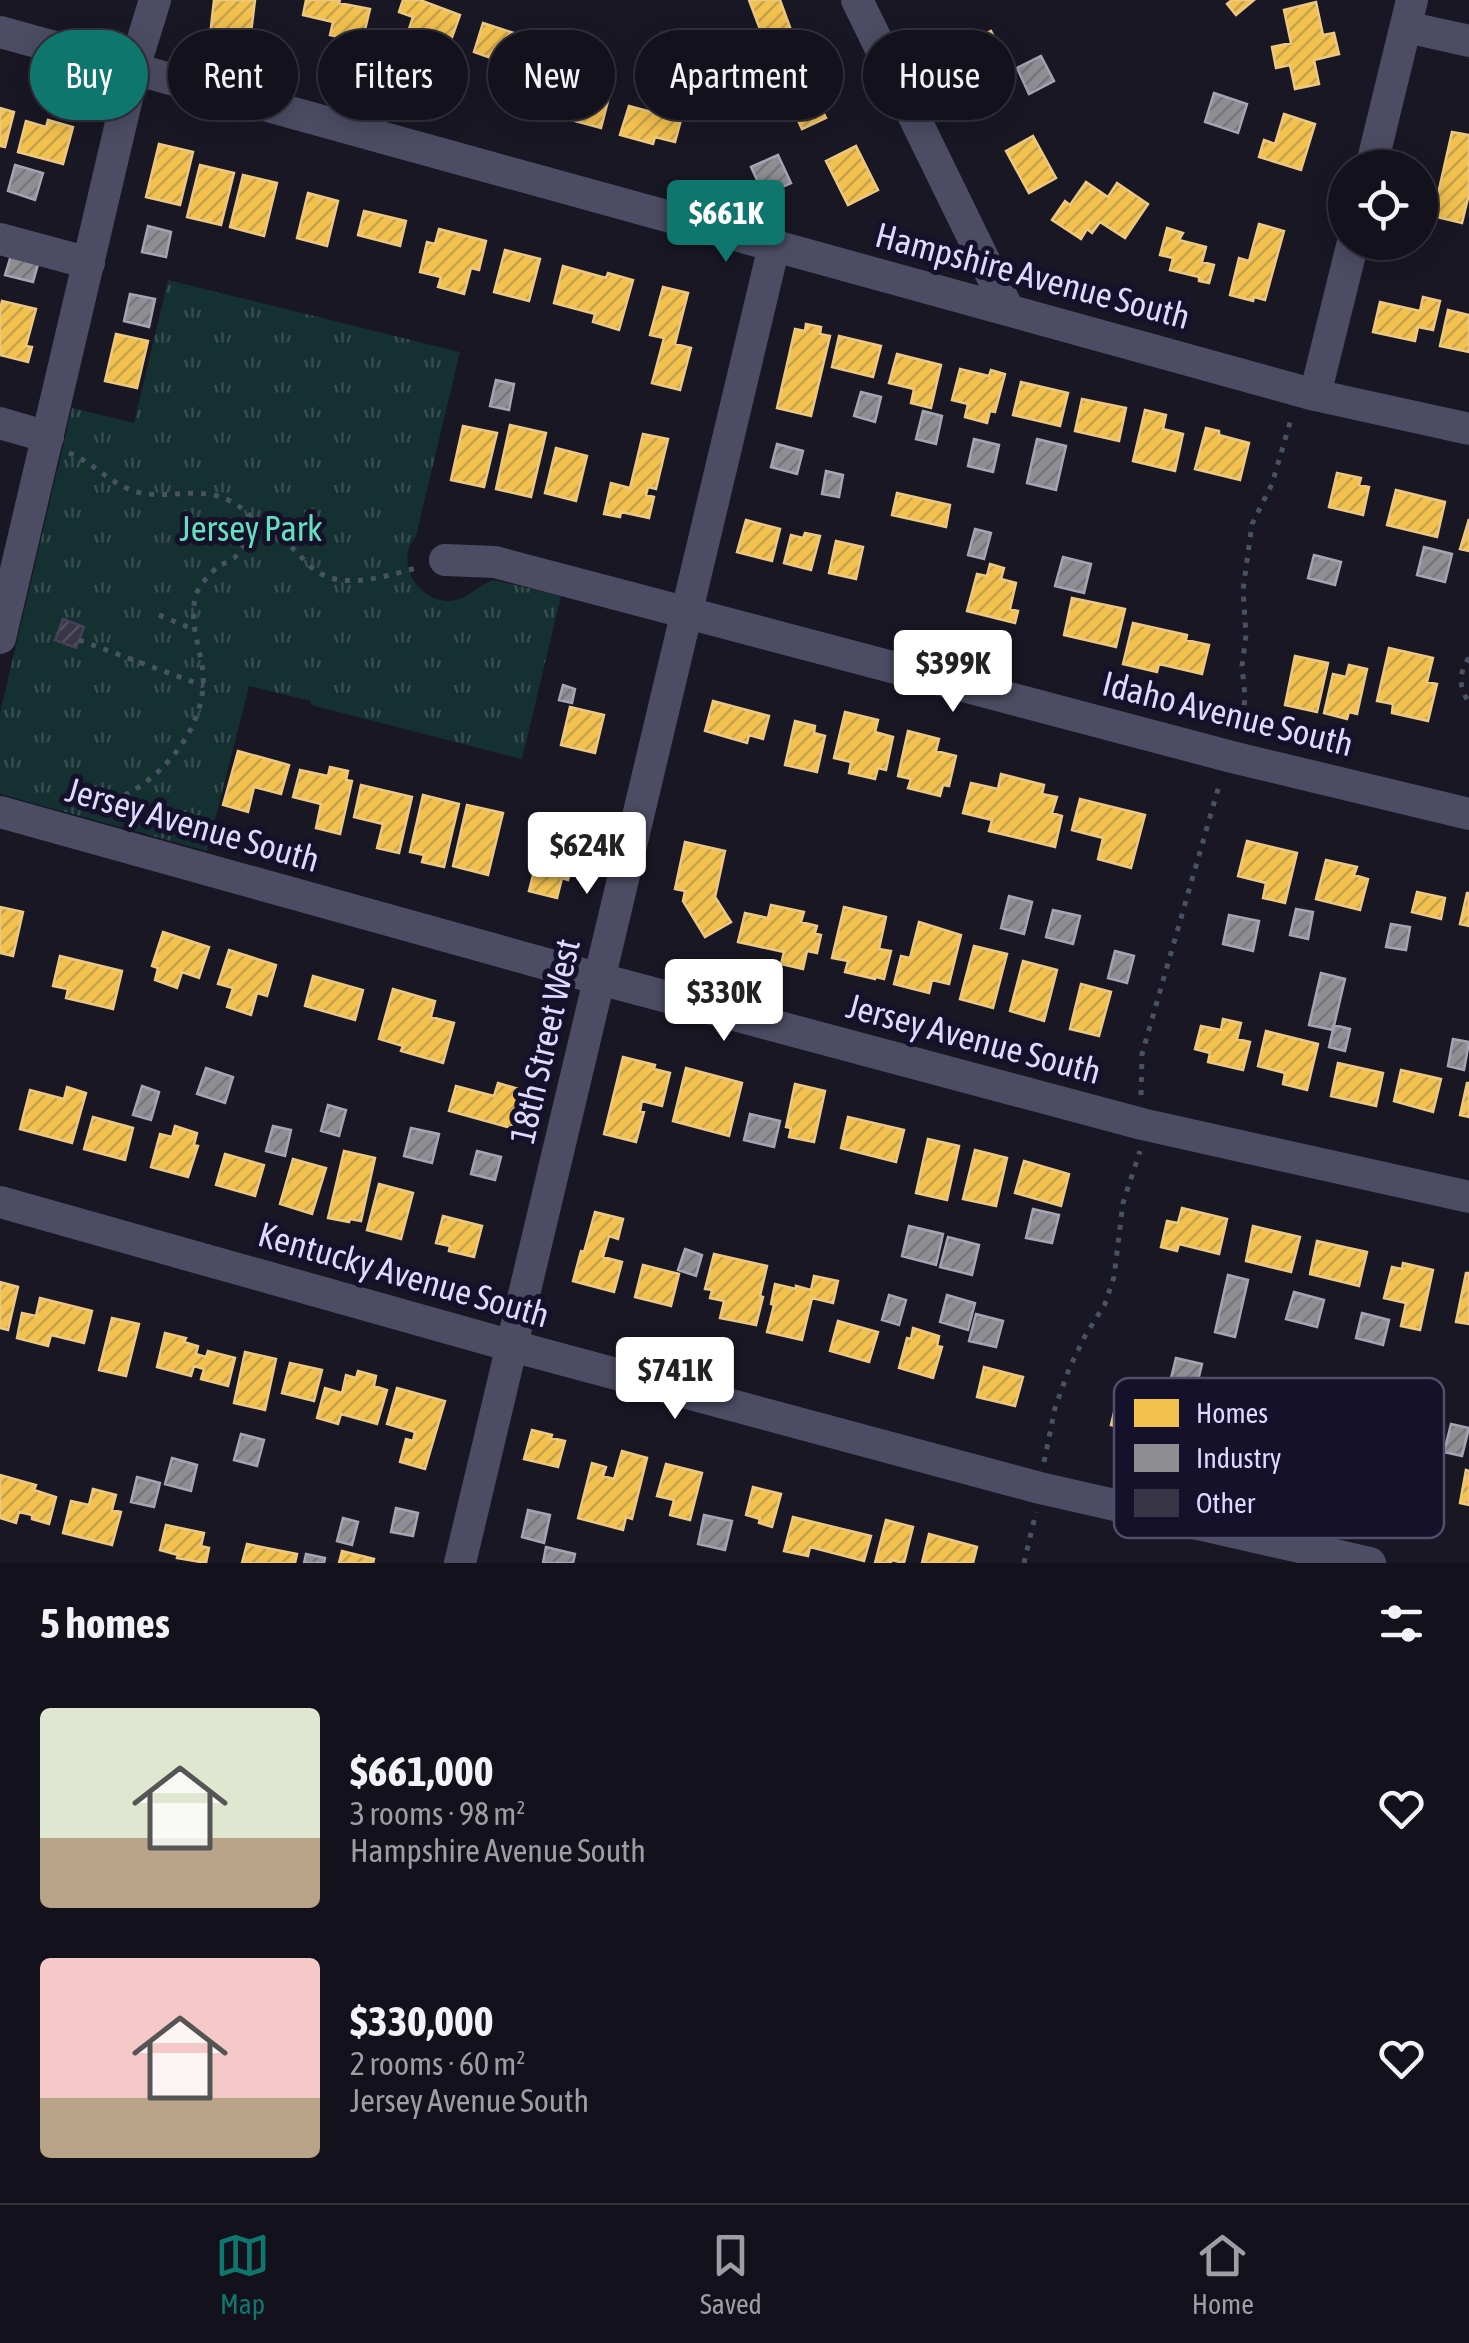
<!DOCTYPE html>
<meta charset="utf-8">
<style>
body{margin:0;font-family:"Asap Condensed",sans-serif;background:#1c1a24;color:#f1f3f6;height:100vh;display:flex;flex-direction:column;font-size:38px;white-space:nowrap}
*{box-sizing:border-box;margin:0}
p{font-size:32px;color:#9d9da3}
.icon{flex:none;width:55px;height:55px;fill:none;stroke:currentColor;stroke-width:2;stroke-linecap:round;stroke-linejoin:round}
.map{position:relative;height:1563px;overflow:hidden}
.drawer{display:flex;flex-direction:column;background:#13111b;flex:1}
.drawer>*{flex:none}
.hud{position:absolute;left:30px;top:30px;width:1410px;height:90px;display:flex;gap:20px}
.fabs{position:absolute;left:1328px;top:150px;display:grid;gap:20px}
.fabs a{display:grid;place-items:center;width:110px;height:110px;border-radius:50%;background:#13111b;box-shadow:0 5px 25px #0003,0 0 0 2px #32313a;font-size:50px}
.price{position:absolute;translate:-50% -85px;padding:0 22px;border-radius:10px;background:#fff;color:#222;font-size:32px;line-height:65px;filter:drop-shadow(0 2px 5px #0008)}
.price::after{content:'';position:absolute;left:50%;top:60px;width:30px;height:22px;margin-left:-15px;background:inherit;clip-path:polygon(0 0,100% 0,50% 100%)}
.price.current{background:#0f766e;color:#fff}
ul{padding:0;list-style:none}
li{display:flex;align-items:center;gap:30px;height:250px;padding:0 40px}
li span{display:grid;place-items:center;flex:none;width:280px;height:200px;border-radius:10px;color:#555}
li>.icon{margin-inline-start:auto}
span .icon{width:120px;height:120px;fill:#fffc;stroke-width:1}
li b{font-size:42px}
h2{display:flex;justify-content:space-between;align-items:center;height:120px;padding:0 40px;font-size:42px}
.chip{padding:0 35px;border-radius:45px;background:#13111b;box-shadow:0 5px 25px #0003,0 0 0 2px #32313a;font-size:35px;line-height:90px}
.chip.current{background:#0f766e;color:#fff}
.tabs{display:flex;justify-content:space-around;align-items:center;height:140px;border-top:2px solid #32313a;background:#13111b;font-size:28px;color:#9d9da3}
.tabs a{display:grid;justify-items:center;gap:5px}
.tabs .current{color:#0f766e}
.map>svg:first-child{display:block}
.park{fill:url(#park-tufts)}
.homes{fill:url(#homes-hatch);stroke:#ecc883;stroke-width:2.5}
.industry{fill:url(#industry-hatch);stroke:#a5a4b3;stroke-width:2.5}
.building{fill:url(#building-hatch);stroke:#454257;stroke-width:2.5}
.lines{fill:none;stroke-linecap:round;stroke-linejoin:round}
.path{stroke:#475362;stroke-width:5;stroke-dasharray:5 8;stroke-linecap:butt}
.minor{stroke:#4c4c64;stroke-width:32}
.labels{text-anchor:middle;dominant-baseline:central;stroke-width:10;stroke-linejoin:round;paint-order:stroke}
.street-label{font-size:35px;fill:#ddd9ff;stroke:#15112a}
.park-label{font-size:35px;fill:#64e0c0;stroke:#15112a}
.key{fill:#15112a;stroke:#514d6a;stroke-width:2.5}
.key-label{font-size:28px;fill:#ddd9ff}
</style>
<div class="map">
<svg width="1469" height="1563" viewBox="0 0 1469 1563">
<defs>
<pattern id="park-tufts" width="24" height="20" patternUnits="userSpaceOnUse" patternTransform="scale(2.5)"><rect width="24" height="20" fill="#153030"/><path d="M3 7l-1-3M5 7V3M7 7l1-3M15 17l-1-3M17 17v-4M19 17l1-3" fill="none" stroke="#374d4f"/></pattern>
<pattern id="homes-hatch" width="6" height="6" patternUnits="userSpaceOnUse" patternTransform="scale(2.5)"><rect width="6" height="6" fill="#f2c14e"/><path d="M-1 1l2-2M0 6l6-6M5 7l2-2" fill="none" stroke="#c6a14e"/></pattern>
<pattern id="industry-hatch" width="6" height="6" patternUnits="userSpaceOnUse" patternTransform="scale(2.5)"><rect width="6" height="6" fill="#8d8d92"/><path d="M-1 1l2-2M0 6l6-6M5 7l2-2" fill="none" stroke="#76767d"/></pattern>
<pattern id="building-hatch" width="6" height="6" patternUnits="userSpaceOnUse" patternTransform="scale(2.5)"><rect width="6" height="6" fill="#373546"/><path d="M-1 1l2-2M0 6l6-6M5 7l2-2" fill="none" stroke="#545262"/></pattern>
</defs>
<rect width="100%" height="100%" fill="#191724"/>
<path class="park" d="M168,280L460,352L416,536C394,562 417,601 449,601C469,600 477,585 494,580L561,596L522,759L311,705V701L249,686L207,851L0,794V713L72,408L134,423Z"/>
<path class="homes" d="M214,0H255L250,41L210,36Z
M306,0H340L339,3L370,9L362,42L330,35L333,22L303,15Z
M403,0H420L460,15L450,43L428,35L425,45L406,38L413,17L399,12Z
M749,0H780L791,30L764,40Z
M1232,0H1254L1236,15L1227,4Z
M1316,2L1323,35L1334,33L1339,54L1314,60L1319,84L1295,89L1290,65L1276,68L1272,47L1291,43L1284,10Z
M483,23L535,40L524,73L503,66L505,63L474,52Z
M991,31L1014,76L976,96L953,50Z
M812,57L832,101L820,106L826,118L802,129L776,73Z
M562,80L577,84L575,93L608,101L601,128L568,119L572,104L557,100Z
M629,106L681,120L675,142L655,137L653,144L620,135Z
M0,108L14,112L5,147L0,146Z
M1284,114L1315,124L1301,170L1259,157L1264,140L1275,144Z
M48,120L73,127L63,164L18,152L26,121L46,127Z
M1452,132L1469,135V194L1462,223L1433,216Z
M1033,136L1056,178L1029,193L1006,151Z
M159,144L193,152L180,205L146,197Z
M856,146L878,190L848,205L826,161Z
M200,165L234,173L221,225L187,217Z
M243,175L277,183L264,236L230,227Z
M1086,182L1108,197L1117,183L1148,204L1125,238L1100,222L1092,233L1087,229L1081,239L1052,220L1065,201L1070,205Z
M308,193L338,201L327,246L297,238Z
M364,211L406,221L400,246L358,235Z
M1259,224L1284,231L1265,300L1254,297L1253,301L1230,295L1239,258L1249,261Z
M1167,228L1183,233L1179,240L1206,247L1202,262L1214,265L1209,283L1199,281V277L1170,270L1173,258L1160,255Z
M439,229L486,241L479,270L471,268L464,294L438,287L441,277L420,272L427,242L435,244Z
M505,250L540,259L529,301L494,292Z
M563,266L606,278L608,273L633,280L619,330L593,322L595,314L554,303Z
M663,287L688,293L675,344L691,348L680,390L652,383L664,338L650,335Z
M1423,297L1440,301L1433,330L1418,327L1415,341L1373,332L1380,302L1420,311Z
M2,301L36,309L26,346L32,347L28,362L0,355V310Z
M1448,310L1469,315V352L1440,346Z
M806,324L821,327L820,334L830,336L811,416L777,408L795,329L805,331Z
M116,334L148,341L137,388L105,381Z
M839,336L881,346L873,377L832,367Z
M897,354L941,365L931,408L911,403L914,389L889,383Z
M960,369L989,376L991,370L1005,374L995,412L990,411L987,423L965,417L968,404L952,400Z
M1021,382L1068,393L1060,426L1013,415Z
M1082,399L1126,408L1119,441L1075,431Z
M1145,410L1166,415L1163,429L1183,434L1175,471L1133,461Z
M510,425L546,433L531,497L496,489Z
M463,426L497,433L484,487L451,480Z
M1206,428L1219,431V435L1249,443L1240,480L1195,469Z
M643,434L668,439L656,489L648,487L646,495L654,497L649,518L621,512L620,517L604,514L611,483L630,488Z
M556,448L587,456L576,501L545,493Z
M1337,473L1361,478L1359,485L1369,487L1363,515L1329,507Z
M1396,490L1445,502L1437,537L1387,525Z
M897,493L950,505L946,527L892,515Z
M1469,519V551L1460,549Z
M746,520L780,529L772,561L737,552Z
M805,533L820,536L811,570L784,563L791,535L803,538Z
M836,541L863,547L856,579L829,573Z
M990,564L1004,568L1001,579L1016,583L1010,609L1018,611L1015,623L967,611L977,574L987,576Z
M1072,598L1125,609L1116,647L1064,635Z
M1133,623L1187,635L1186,640L1209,645L1202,674L1159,664L1157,672L1123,664Z
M1389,648L1433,658L1427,682L1437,684L1428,721L1392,713L1393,704L1377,701Z
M1295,656L1328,663L1317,712L1285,705Z
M1349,665L1367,669L1357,714L1349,712L1347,719L1324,713L1333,674L1346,677Z
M713,701L769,716L763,739L749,735L747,743L705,731Z
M570,707L604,715L595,753L561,745Z
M845,712L878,720L875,732L893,737L886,770L878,768L875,779L849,773L851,762L834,758Z
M795,721L815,726L814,733L825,736L817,772L785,765Z
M908,731L939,739L936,751L956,756L949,786L943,785L940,796L908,788L911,779L898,776Z
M238,751L289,765L281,794L254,787L248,812L223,805Z
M330,767L348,771L346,780L352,781L340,834L316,828L321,804L293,797L300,770L328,776Z
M1001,774L1044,785L1042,794L1057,797L1052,813L1062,816L1055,847L989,831L992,820L963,813L971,783L998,789Z
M361,785L412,797L399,853L377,848L383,824L354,817Z
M423,795L459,804L444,867L422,862L424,855L410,852Z
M1080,799L1145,815L1131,868L1098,859L1103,838L1072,830Z
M467,805L503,813L488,875L453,866Z
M543,835L565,841L559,862L572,865L568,880L562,878L557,898L529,891Z
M1247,841L1297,853L1285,903L1263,898L1266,883L1238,876Z
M685,842L725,851L715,897L731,922L705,937L683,901L685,891L675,889Z
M1326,860L1357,867L1354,875L1368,879L1360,910L1316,899Z
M1417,892L1445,898L1441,919L1412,912Z
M1467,893H1469V926L1460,924Z
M771,905L804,912L801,922L817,926L815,933L821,935L817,953L807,951L803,969L781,964L784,952L738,942L745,913L768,918Z
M0,907L23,912L13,956L0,953Z
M844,907L886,917L879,949L891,951L884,979L876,977L875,979L845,972L848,961L832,958Z
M919,922L961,935L949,984L932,980L929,993L894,984L901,956L910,958Z
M163,932L209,947L199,978L182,972L177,988L155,980L158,968L152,966Z
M974,946L1007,954L993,1008L960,999Z
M229,950L276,965L267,996L257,993L251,1015L227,1007L233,988L218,984Z
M60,956L122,971L113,1009L66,998L68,989L53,986Z
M1023,961L1057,970L1044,1021L1010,1011Z
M313,976L363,990L355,1020L305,1006Z
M1081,984L1111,992L1099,1036L1070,1029Z
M393,989L435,1001L431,1017L454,1023L443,1063L401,1051L403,1046L379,1039Z
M1223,1019L1241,1023L1237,1039L1250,1042L1243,1070L1208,1062L1210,1053L1195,1049L1201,1026L1221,1030Z
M1266,1031L1318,1044L1307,1090L1283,1084L1285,1073L1258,1066Z
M623,1057L655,1065L654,1069L670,1073L662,1106L642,1101L640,1111L644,1112L636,1142L604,1134Z
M1338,1063L1383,1073L1376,1106L1331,1096Z
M686,1068L742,1083L729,1136L673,1121Z
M1401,1070L1441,1079L1433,1112L1394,1101Z
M498,1083L522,1090L511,1128L449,1111L456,1086L494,1096Z
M1467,1083H1469V1117L1460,1115Z
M795,1084L825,1091L814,1142L789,1137L791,1128L786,1127Z
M67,1087L86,1093L72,1143L20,1129L30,1090L64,1099Z
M93,1117L133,1128L125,1160L84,1149Z
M848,1117L904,1130L896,1162L841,1148Z
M175,1126L197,1133L194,1145L198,1146L188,1177L151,1167L160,1134L172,1137Z
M928,1139L959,1146L947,1200L916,1193Z
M975,1150L1007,1158L996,1206L963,1199Z
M344,1151L375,1158L361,1221L350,1219L349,1222L328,1218Z
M225,1154L264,1165L255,1196L216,1185Z
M293,1159L326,1168L312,1214L280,1204Z
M1024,1161L1069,1174L1061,1206L1015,1193Z
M379,1184L413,1193L401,1239L367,1230Z
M1182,1208L1227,1219L1219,1254L1179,1244L1177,1251L1161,1247L1167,1221L1178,1223Z
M595,1212L623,1219L618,1239L609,1236L603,1257L622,1262L614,1292L573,1281L581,1251L584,1252Z
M443,1216L482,1226L474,1257L449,1251L450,1246L436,1243Z
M1253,1226L1300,1237L1291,1272L1246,1261Z
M1317,1241L1367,1252L1359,1286L1310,1274Z
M714,1254L767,1266L760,1296L763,1297L756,1325L720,1318L724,1301L710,1298L712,1290L705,1289Z
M1403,1263L1433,1270L1420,1330L1401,1326L1406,1303L1384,1298L1392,1267L1402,1269Z
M643,1265L679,1274L671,1306L635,1297Z
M1466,1273H1469V1324L1456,1322Z
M814,1276L838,1281L833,1303L812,1298L802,1340L767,1332L774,1305L771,1304L775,1284L796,1289V1286L811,1290Z
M0,1282L18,1287L8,1330L0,1328Z
M40,1298L92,1311L84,1343L51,1335L48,1346L17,1338L22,1313L36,1316Z
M112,1318L139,1324L126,1376L99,1370Z
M838,1321L878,1332L869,1362L830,1351Z
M913,1328L939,1336L937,1346L942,1347L933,1378L899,1368L907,1338L911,1339Z
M165,1333L186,1338L184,1342L198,1346L196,1354L206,1357L208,1351L235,1358L228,1386L201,1379L204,1369L194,1366L191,1376L157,1367Z
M245,1352L276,1359L265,1410L234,1403Z
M290,1363L322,1370L314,1401L282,1393Z
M984,1367L1023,1377L1015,1406L977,1397Z
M358,1371L376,1376L374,1386L387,1390L377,1424L341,1414L338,1424L317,1418L325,1388L342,1393L346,1375L356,1378Z
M397,1388L445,1401L425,1469L400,1462L406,1439L413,1441L415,1432L387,1424Z
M1119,1392L1167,1403L1159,1437L1111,1425Z
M532,1430L552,1435L551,1438L565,1441L558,1467L524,1459Z
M622,1451L647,1458L632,1519L626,1517L623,1530L578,1518L592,1463L606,1467L603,1476L614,1479Z
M666,1464L702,1473L690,1520L670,1515L674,1500L657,1496Z
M1466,1470L1469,1471V1505L1460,1503Z
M0,1475L36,1485L34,1490L56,1497L49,1524L32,1519V1515L19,1512L16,1523L0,1518Z
M753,1487L781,1494L772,1527L759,1523L760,1519L746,1515Z
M93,1489L116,1495L112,1510L121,1512L112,1545L63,1533L71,1501L89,1505Z
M793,1517L871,1536L864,1561L810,1547L808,1556L784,1551Z
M886,1520L913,1527L904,1563L891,1560V1563H875Z
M166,1525L204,1533L201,1546L209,1548L206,1563L177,1558L178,1555L160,1550Z
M929,1534L977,1547L973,1563H922Z
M247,1544L297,1554L295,1563H242Z
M342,1551L374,1559L373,1563H339Z"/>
<path class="industry" d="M719,52L730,75L703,88L692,64Z
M1041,56L1054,81L1029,94L1017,68Z
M1214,93L1247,104L1238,133L1205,122Z
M778,155L791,183L764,195L751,167Z
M15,165L43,173L35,200L8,191Z
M148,226L171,232L166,257L142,252Z
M13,249L40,257L33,282L5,275Z
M130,294L155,299L149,327L124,321Z
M496,380L514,384L509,410L490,406Z
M861,392L881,397L875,422L854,416Z
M923,411L942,416L936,444L916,439Z
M974,439L999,445L993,472L968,466Z
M1037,439L1066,446L1056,490L1027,483Z
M777,444L803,451L797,474L771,467Z
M826,471L843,475L839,497L822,494Z
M975,529L991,533L984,559L968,555Z
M1424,547L1452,554L1445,582L1417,575Z
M1314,555L1341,562L1335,585L1308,578Z
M1063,557L1091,564L1084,593L1055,586Z
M563,685L575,689L572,703L559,700Z
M1009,896L1032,902L1024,934L1001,928Z
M1296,909L1313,912L1308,939L1290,935Z
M1053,910L1080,916L1073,944L1046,937Z
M1229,915L1259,921L1253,951L1223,944Z
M1391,924L1410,927L1406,950L1386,947Z
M1115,951L1134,956L1127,983L1108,978Z
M1321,973L1345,979L1333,1030L1309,1025Z
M1334,1025L1350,1029L1345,1051L1329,1047Z
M1453,1039L1469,1042L1464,1070L1448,1066Z
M206,1068L233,1077L225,1103L197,1094Z
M142,1086L159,1092L151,1120L133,1115Z
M328,1105L346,1110L339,1136L321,1131Z
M750,1114L780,1121L774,1147L744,1140Z
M273,1126L291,1130L285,1156L266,1151Z
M411,1128L439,1134L432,1163L404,1156Z
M477,1151L501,1157L495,1180L471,1174Z
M1033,1209L1059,1215L1052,1243L1026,1238Z
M909,1226L943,1234L936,1265L902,1256Z
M948,1237L979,1245L972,1275L940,1267Z
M685,1249L702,1255L696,1276L678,1270Z
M1228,1275L1248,1280L1235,1337L1215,1332Z
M1294,1292L1324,1300L1317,1327L1286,1319Z
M889,1295L906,1300L899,1325L882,1320Z
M947,1295L975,1303L968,1330L940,1322Z
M1362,1313L1389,1320L1383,1345L1356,1338Z
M976,1314L1003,1321L996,1347L969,1341Z
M1176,1358L1202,1364L1195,1393L1169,1386Z
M1451,1424L1469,1428L1462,1456L1444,1452Z
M241,1434L264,1440L257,1466L234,1460Z
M172,1458L197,1465L191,1491L165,1484Z
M137,1477L160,1483L154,1507L131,1502Z
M396,1508L418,1513L413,1536L391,1532Z
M528,1510L550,1515L544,1543L522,1537Z
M704,1515L732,1521L725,1550L698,1544Z
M343,1518L358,1522L352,1545L337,1541Z
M546,1547L575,1554L573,1563H543Z
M306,1554L325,1558L324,1563H304Z"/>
<path class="building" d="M63,619L84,627L76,648L55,640Z"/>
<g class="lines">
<path class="path" d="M69,453C93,462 111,485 137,492C168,500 200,485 230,501C243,508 252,515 258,528C245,538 244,549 234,558C231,560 223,564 220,565C211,572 199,585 196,595C189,618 198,642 202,665C211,716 172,769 129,793C118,799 105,801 93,807
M258,528C282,534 291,547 308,564C337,594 385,576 420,567
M159,615L195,630
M79,640L204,686
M1469,658C1459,672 1458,687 1469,702
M1242,731L1245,696L1242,666L1246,635L1243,590L1252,524L1272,484L1292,416
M1141,1095L1142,1054L1220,782
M1044,1462L1055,1408L1069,1369L1085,1336L1105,1304L1114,1277L1123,1203L1140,1151
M1024,1563L1036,1512"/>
<path class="minor" d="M857,0L1008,309
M1406,27L1469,41
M0,32L1315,395L1469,429
M1371,168L1412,0
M0,239L89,263
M1315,395L1353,242
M0,423L48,437
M445,560L495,562L1232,757L1469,814
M0,638L134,68L155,0
M0,812L600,979L1142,1124L1469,1197
M0,1202L512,1346L1040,1488L1370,1563
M460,1563L774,246"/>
</g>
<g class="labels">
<g class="street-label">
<text transform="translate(1033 275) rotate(15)">Hampshire Avenue South</text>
<text transform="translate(1228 713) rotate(14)">Idaho Avenue South</text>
<text transform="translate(193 824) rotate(16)">Jersey Avenue South</text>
<text transform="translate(974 1038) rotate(15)">Jersey Avenue South</text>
<text transform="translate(544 1041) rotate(-77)">18th Street West</text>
<text transform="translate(404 1274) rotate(16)">Kentucky Avenue South</text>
</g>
<g class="park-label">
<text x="251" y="528">Jersey Park</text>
</g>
</g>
<rect x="1114" y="1378" width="330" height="160" rx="15" class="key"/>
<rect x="1134" y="1399" width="45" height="28" fill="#f2c14e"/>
<rect x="1134" y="1444" width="45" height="28" fill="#8d8d92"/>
<rect x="1134" y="1489" width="45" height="28" fill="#373546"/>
<g class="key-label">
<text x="1196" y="1423">Homes</text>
<text x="1196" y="1468">Industry</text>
<text x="1196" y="1513">Other</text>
</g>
</svg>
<div class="fabs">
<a><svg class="icon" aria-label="locate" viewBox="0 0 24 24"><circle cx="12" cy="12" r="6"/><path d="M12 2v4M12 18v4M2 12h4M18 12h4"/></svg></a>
</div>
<b class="price current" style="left:726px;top:265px">$661K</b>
<b class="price" style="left:953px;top:715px">$399K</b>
<b class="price" style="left:587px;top:897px">$624K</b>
<b class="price" style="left:724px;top:1044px">$330K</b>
<b class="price" style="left:675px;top:1422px">$741K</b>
<div class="hud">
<a class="chip current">Buy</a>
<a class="chip">Rent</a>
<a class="chip">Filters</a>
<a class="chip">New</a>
<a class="chip">Apartment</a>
<a class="chip">House</a>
</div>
</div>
<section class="drawer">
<h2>5 homes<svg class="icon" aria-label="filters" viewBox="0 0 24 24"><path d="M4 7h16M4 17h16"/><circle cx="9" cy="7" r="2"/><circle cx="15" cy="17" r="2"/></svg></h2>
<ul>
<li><span style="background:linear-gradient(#dfe7d0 65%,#b9a48a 0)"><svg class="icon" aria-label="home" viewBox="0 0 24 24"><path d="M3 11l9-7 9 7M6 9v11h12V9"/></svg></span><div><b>$661,000</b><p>3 rooms · 98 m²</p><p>Hampshire Avenue South</p></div><svg class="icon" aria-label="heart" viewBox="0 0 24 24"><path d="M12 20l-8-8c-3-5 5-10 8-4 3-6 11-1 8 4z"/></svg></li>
<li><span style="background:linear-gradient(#f6c9c9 70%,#b9a48a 0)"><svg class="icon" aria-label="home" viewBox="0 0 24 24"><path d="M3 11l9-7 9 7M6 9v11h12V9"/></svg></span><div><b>$330,000</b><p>2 rooms · 60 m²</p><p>Jersey Avenue South</p></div><svg class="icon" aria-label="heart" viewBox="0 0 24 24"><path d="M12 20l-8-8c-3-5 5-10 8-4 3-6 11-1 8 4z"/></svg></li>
</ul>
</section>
<nav class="tabs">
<a class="current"><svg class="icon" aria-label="map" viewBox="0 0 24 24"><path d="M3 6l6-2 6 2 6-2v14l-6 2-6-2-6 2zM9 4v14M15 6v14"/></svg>Map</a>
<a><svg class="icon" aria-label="saved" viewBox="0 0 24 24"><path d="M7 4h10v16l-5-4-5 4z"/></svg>Saved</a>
<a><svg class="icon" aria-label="home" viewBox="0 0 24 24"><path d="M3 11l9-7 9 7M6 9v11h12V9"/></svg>Home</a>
</nav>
